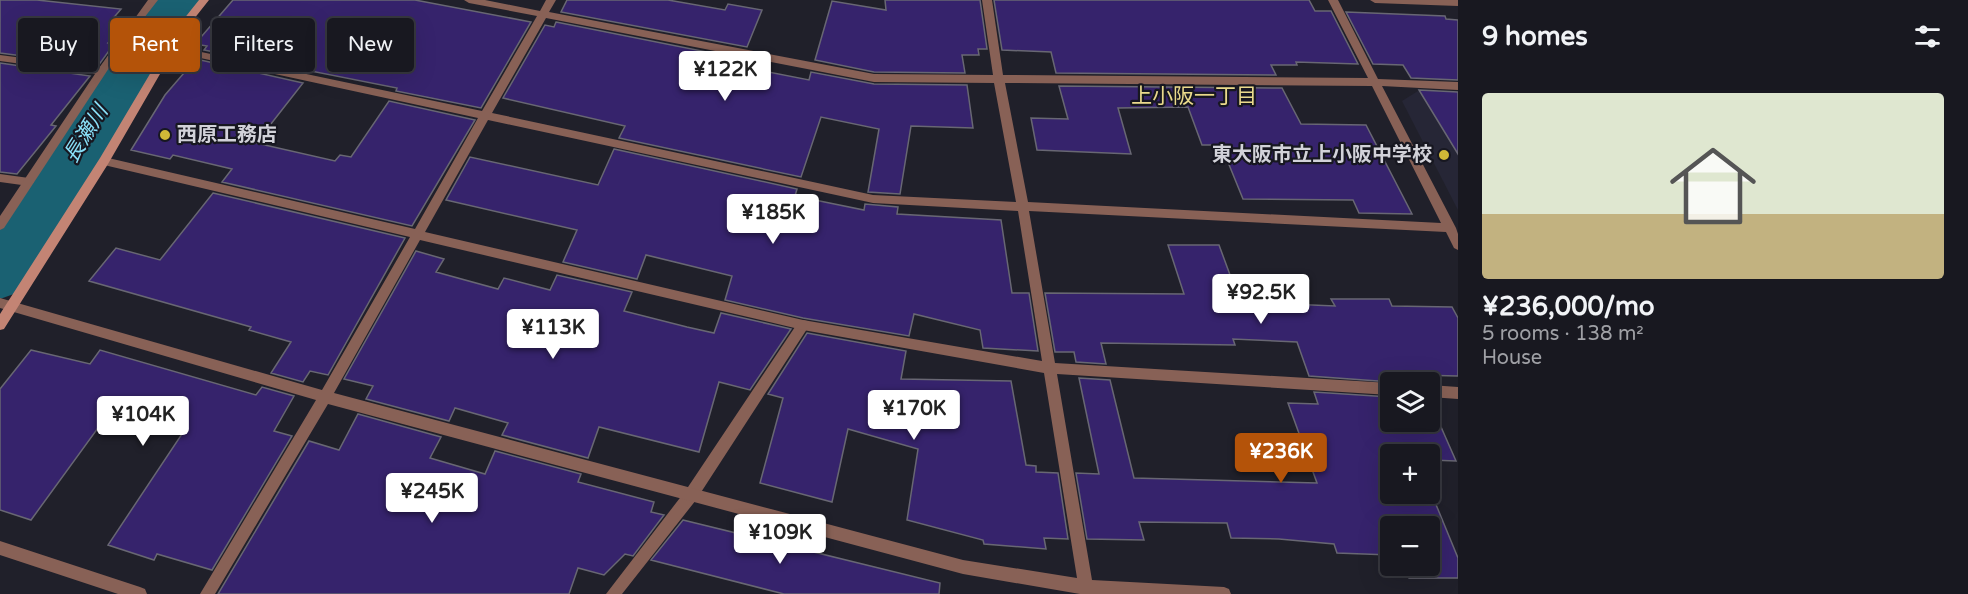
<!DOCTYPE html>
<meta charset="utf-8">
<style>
body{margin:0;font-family:"Varela Round","Noto Sans JP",sans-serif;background:#25252d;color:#f1f3f6;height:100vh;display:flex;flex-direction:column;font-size:22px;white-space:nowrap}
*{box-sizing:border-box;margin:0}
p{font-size:20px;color:#9fa0a5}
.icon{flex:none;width:33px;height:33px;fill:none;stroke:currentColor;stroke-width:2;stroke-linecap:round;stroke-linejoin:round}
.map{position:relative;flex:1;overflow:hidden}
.details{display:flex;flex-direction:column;background:#181820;width:510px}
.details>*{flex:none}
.guide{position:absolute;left:18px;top:18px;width:570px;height:54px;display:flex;gap:12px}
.controls{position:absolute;left:1380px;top:372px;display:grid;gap:12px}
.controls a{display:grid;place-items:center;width:60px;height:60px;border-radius:6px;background:#181820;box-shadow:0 6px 24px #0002,0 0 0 2px #36373e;font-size:30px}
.price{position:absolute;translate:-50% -51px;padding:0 14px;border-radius:6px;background:#fff;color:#222;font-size:20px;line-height:39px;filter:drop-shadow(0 2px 3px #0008)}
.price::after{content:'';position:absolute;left:50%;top:36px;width:18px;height:14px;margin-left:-9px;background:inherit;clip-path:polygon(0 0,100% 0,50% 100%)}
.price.active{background:#b45309;color:#fff}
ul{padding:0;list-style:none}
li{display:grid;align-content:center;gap:12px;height:318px;padding:0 24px}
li+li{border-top:2px solid #36373e}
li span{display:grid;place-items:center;height:186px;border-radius:6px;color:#555}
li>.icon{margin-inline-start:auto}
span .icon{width:108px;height:108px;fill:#fffc;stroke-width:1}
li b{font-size:26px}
h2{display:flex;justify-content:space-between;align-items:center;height:72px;padding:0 24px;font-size:26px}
.pill{padding:0 21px;border-radius:6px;background:#181820;box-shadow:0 6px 24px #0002,0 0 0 2px #36373e;font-size:21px;line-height:54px}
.pill.active{background:#b45309;color:#fff}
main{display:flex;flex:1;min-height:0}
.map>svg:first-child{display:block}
.built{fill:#262636}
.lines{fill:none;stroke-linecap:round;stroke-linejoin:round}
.river{fill:#1a6172;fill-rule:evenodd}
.building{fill:#36236c;stroke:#686773;stroke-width:1.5}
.lane{fill:#886156;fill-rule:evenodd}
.street{fill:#886156;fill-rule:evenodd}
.secondary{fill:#c38474;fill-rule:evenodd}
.poi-dot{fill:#d0b837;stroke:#171720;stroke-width:2}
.labels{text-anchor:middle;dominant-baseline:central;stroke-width:4.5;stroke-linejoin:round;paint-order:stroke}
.poi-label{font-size:20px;font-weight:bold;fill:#d2d2d9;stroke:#171720;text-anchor:start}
.neighbourhood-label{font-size:21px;fill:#eada8c;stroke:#171720}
.water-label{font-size:21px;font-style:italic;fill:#89e0f8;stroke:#171720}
</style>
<main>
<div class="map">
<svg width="1458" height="594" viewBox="0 0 1458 594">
<rect width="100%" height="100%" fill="#20202a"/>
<path class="built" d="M1418,91L1458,93V210L1402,101Z"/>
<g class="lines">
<path class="river" d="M150,0H202L159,62L22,291L0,299V219L121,36Z"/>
</g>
<path class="building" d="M0,0H37L121,9L110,22L124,23L108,43L114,44L98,66L0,53Z
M233,0H415L531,22L481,108L396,91L397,88L204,50L207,46L195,44Z
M567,0H668L725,10L728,4L762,10L747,47L561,12Z
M885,0H980L987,49H978L979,55H962L965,73L874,72L815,60L832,1L886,10Z
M994,0H1309L1315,11H1331L1358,64L1296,62L1297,65H1271L1276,75L1056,73L1051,52L1002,50Z
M1346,12L1445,16L1446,19L1458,20V80L1411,78L1403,65L1373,64Z
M556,22L742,59L740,64H744L743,67L809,80L811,72L874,84L967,85L973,128L911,126L900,194L868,192L879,129L821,117L801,177L619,138L625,126L503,98L545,25L554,27Z
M196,59L303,83L256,143L335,161L340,155L351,157L389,101L475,120L412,226L222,182L232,169L173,155L170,159L131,150L165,95Z
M0,63L90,76L51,125L56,126L17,174L0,172Z
M1059,86L1282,88L1301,124L1366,125L1412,214L1359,213L1353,200L1243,199L1221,145H1202L1188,107L1118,108L1131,154L1037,150L1031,118L1068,119Z
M1419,90L1458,92V154Z
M614,149L797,189L795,196L864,210L865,204L898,207L897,214L1001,220L1012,293H1029L1038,351L983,348L980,330L914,314L909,336L803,318L725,300L732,276L646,255L637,279L563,262L577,230L446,200L470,157L598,185Z
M213,193L405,238L328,375L310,371L303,382L271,373L291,342L249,330L251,327L89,281L116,248L160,260Z
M1168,245H1219L1240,302L1335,306L1331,299H1389L1392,306L1452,307L1458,318V376L1417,375L1421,382H1392L1309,376L1297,342L1233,339L1235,345L1101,343L1106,364L1076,362L1074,352H1055L1045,293L1184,294Z
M416,251L444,259L436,272L498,289L504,278L550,290L557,275L632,292L624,311L687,327L714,333L721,313L791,329L750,390L719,382L699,452L599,427L588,458L502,435L508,423L455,408L449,421L366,399L373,386L344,379Z
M807,333L906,351L901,379L1011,381L1026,465L1036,466V472L1058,473L1068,539L1044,538L1046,549L984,544L983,540L907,520L918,449L848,429L832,502L760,483L783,398L768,394Z
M31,350L90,364L100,350L256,395L262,387L294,396L274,431L292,436L212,570L157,554L154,560L108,545L184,431L111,410L31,520L0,510V389Z
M1079,378L1110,380L1134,478L1317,483L1288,403L1318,404L1314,392L1390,397V422H1430V402L1456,461L1430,460V454H1390V494H1430V490L1458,558V578H1409L1403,566H1430V526H1390V555L1337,553L1334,544L1279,539L1231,538L1227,523L1139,522L1144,540L1087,539L1076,473L1099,474Z
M358,414L441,437L430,458L485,474L495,451L581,474L578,482L654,502L651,512L664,515L633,556L625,554L604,575L578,568L569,594H218L309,441L339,450Z
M683,520L940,583L939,594H784L651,560Z"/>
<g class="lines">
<path class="lane" d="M0,174L29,178L34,182L29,186L0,182Z
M803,320L807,321L809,325L807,329L696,500L622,594H606L686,490L799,321Z"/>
<path class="street" d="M148,0H158L130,36L4,228L0,230V216L95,74L0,61V55L99,68Z
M464,0H485L540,11L546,0H556L549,12L874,74L993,75L982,0H992L1003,75L1368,78L1328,0H1338L1378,79L1458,82V90L1382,86L1456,228L1458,234V250L1454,248L1446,232L1029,211L1055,363L1390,383V395L1057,374L1092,580L1224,587L1229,589L1231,594H1080L963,574L328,404L215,594H200L316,400L0,308V298L322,390L410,237L104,165L99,161L104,157L415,229L478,118L168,51L163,48L168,45L482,111L537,16L469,3ZM546,18L874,82L994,83L1016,202L873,195L492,113ZM1005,83L1372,86L1441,223L1028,202ZM488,120L873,203L1018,211L1042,361L803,320L425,232ZM420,240L803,330L1044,373L1077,578L963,560L334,393Z
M1370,0H1458V6L1375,3Z
M1430,385L1458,387V399L1430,397Z
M0,541L140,587L145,589L147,594H118L0,555Z"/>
<path class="secondary" d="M199,0H209L186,29L108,164L4,329L0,330V314L100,158L179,25Z"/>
</g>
<g class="poi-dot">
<circle cx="165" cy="135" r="6"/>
<circle cx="1444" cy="155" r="6"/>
</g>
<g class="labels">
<g class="poi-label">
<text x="177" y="135">西原工務店</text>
<text x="1432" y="155" text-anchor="end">東大阪市立上小阪中学校</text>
</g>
<g class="neighbourhood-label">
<text x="1194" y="96">上小阪一丁目</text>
</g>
<g class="water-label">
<text transform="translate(86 134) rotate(-58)">長瀬川</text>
</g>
</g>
</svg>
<div class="controls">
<a><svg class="icon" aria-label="layers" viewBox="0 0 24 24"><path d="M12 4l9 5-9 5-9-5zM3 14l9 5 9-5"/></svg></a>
<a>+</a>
<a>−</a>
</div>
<b class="price" style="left:725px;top:102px">¥122K</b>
<b class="price" style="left:773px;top:245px">¥185K</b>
<b class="price" style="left:1261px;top:325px">¥92.5K</b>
<b class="price" style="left:553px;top:360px">¥113K</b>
<b class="price" style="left:914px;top:441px">¥170K</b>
<b class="price" style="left:143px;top:447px">¥104K</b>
<b class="price active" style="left:1281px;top:484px">¥236K</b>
<b class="price" style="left:432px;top:524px">¥245K</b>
<b class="price" style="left:780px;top:565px">¥109K</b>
<div class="guide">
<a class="pill">Buy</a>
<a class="pill active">Rent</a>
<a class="pill">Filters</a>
<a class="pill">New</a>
</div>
</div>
<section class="details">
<h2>9 homes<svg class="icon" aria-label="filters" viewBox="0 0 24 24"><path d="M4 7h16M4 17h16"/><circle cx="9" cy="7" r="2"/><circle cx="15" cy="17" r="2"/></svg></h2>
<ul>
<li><span style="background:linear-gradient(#dfe7d0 65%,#c2b280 0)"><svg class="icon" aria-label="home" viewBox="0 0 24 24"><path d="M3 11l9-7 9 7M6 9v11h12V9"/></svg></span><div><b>¥236,000/mo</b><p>5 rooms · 138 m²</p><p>House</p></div></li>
</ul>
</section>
</main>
